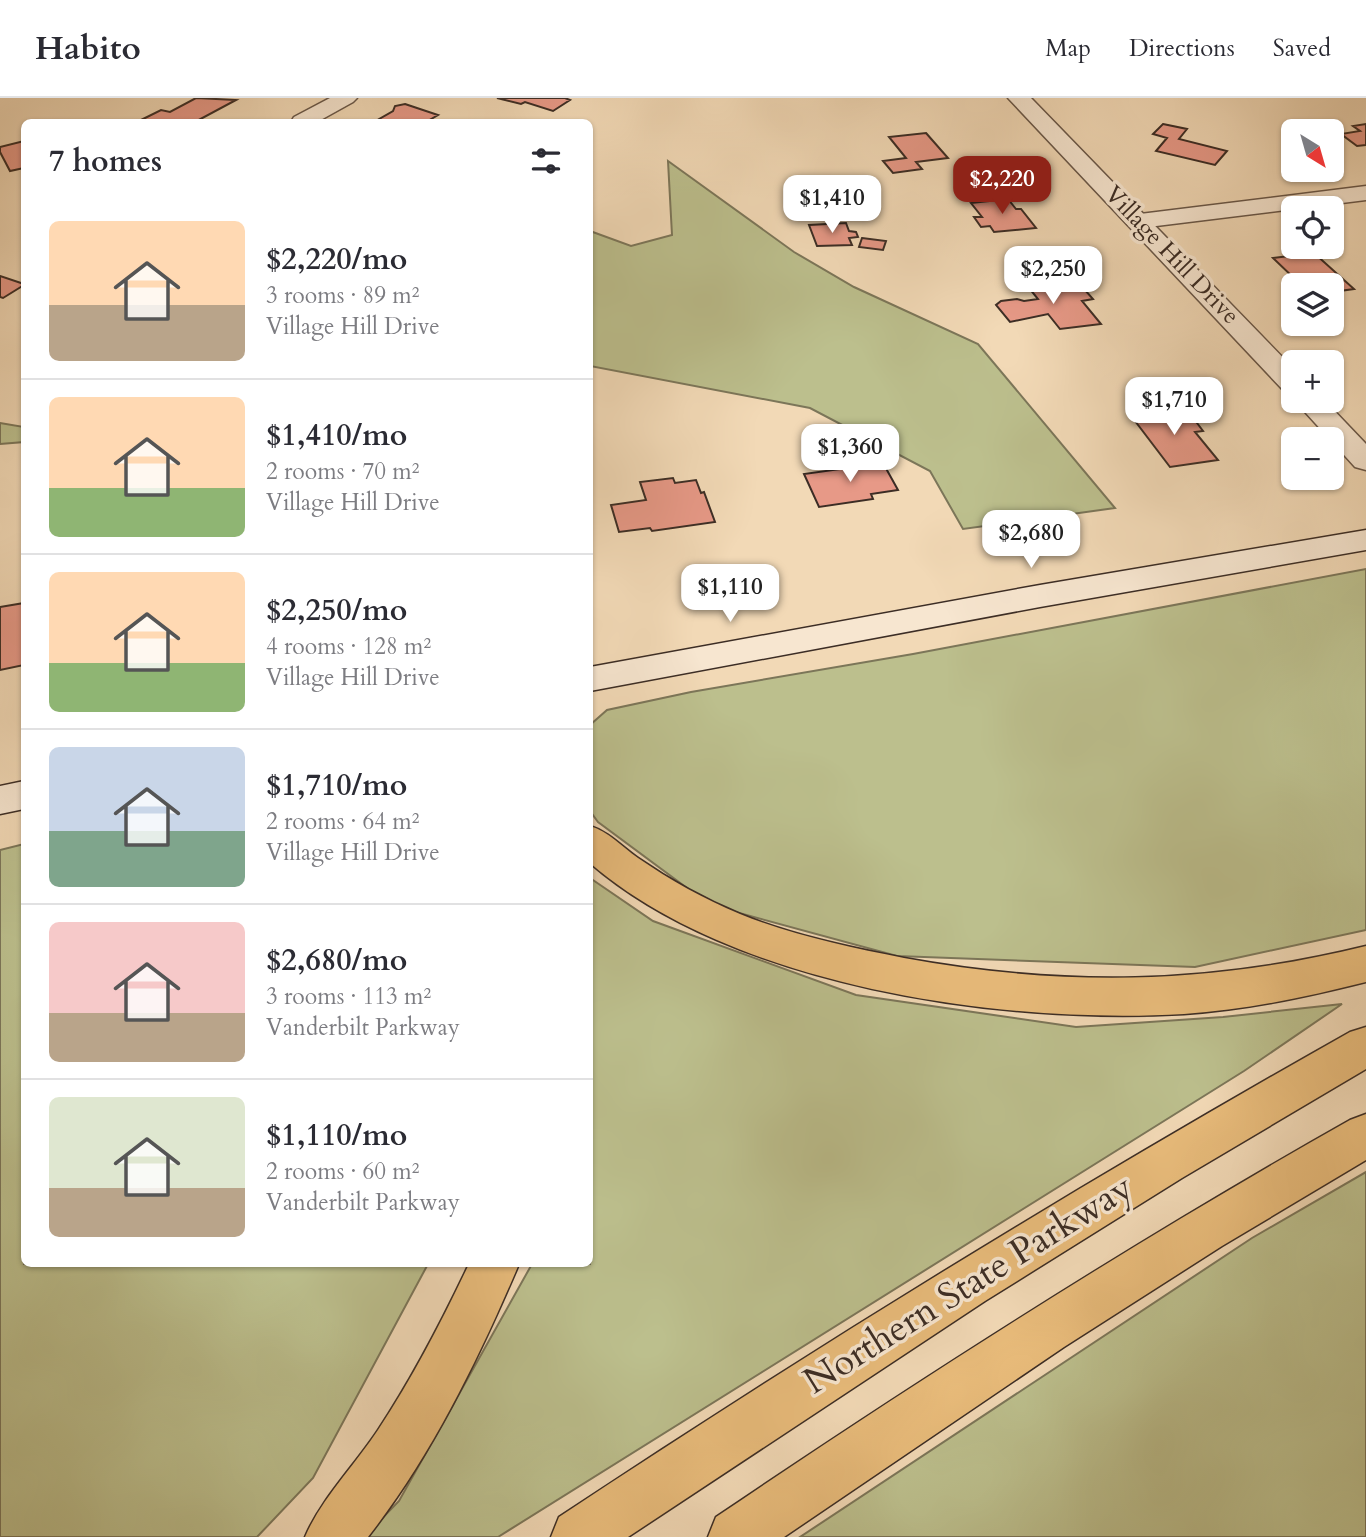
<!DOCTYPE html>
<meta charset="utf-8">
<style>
body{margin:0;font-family:Cardo,serif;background:#f7f7f7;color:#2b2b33;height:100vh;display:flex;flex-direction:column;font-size:26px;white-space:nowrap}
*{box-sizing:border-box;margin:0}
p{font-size:23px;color:#7c7c81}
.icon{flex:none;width:38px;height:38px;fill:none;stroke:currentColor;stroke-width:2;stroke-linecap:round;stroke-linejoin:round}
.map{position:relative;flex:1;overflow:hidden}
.details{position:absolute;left:21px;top:21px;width:572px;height:1148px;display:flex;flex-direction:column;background:#fff;border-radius:10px;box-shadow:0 2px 5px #0004}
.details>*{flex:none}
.needle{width:46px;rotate:143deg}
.controls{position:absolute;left:1281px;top:21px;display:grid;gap:14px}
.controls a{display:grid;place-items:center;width:63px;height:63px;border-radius:10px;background:#fff;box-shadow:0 2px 5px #0004;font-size:35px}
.price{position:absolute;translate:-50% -60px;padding:0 16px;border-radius:14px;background:#fff;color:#222;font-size:23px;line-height:46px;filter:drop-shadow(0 2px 4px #0008)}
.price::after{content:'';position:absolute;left:50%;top:42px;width:21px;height:16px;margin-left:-10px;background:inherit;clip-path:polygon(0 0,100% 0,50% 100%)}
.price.active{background:#8f2418;color:#fff}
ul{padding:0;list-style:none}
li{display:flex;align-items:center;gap:21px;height:175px;padding:0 28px}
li+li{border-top:2px solid #e1e1e2}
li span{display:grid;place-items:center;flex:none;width:196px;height:140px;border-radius:10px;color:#555}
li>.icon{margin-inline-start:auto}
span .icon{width:84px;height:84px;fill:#fffc;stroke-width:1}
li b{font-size:30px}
h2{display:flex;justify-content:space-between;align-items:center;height:84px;padding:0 28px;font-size:30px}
header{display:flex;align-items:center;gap:42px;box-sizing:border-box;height:98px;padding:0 35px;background:#fff;border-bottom:2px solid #e1e1e2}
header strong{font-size:33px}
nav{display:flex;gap:38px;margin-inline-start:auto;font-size:24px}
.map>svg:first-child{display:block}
.green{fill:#bcbf8d;stroke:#7c7659;stroke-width:2}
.building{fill:#e79987;stroke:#3c2d25;stroke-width:2}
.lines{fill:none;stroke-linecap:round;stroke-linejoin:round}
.minor-casing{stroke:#6a5849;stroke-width:3}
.tertiary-casing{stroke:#6a5849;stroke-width:3}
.secondary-casing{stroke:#3c2d25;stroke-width:3}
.motorway-casing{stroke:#3c2d25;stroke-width:3}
.minor{fill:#f7e6d0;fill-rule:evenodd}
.tertiary{fill:#f7e6d0;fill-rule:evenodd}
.secondary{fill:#f7e6d0;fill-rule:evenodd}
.motorway{fill:#e9bc7b;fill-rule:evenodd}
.labels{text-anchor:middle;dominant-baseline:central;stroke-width:7;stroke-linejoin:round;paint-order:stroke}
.far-street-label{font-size:24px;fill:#3c2d25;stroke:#f7e6d0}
.near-street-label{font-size:37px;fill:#3c2d25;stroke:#f7e6d0}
</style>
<header>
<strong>Habito</strong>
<nav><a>Map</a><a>Directions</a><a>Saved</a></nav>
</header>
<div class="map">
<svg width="1366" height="1439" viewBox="0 0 1366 1439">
<rect width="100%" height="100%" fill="#f2d9b6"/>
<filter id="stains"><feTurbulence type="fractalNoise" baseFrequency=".00286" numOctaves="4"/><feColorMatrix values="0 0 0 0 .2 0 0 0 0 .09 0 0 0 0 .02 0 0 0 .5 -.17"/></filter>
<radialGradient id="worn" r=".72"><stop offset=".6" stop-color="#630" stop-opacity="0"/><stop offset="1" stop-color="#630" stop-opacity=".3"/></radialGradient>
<path class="green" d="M668,63L794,154L854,189L978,246L1115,410L963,431L930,373L810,310L590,268V133L631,148L672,137Z
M0,325L24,329V344L0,346Z
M1366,471V832L1195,869L897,858L710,807L598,724L590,713V627L607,612L691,594L913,556Z
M24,746V1166H428L313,1380L257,1439H0V752Z
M590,780L653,823L856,897L1076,929L1223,919L1342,906L1244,973L498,1439H364L399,1403L532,1166H590Z
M1366,1074V1439H800L1252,1140Z"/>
<path class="building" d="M196,0L236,2L195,24H137L161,12L170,14Z
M497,0H565L570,2L553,13L525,4L521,6Z
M405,6L438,17L426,24H374L393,13L395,8Z
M1163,26L1187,31L1179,41L1227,53L1215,67L1156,53L1167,40L1153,36Z
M1366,26V47L1357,48L1341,36L1360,33L1353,28Z
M926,35L948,60L916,64L922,71L893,75L883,63L906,60L889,39Z
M24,43V70L10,73L0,54V49Z
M1008,101L1016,111H1021L1036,130L994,134L990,128L981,129L974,119H982L971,105Z
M846,125L849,133L856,134L858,139L849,140L852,147L817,148L809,127Z
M862,140L886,143L883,152L859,149Z
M1314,155L1354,191L1332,194V187H1293L1289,183L1296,182L1273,160Z
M0,178L24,186V187L3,200L0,199Z
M1077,183L1093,201L1082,203L1101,226L1060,231L1048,216L1010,224L996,207L1001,203L1017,201L1024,203L1038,201L1029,190Z
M1172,309L1184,323L1194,321L1203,333L1195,334L1218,362L1170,369L1129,315Z
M883,365L898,392L871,396L873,401L819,409L804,376Z
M673,380L675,385L696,382L701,395L704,394L715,424L652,433L650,430L619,434L611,407L646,402L640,384Z
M24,505V567L0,572V509Z"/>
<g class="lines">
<g class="minor-casing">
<path id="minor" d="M330,0H357L353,4L317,24H291L294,19Z
M1366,88V102L1140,130L1131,128L1128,123L1131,118L1140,116Z"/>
</g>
<g class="tertiary-casing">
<path id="tertiary" d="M1008,0H1031L1293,270V294L1283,292Z
M1295,303H1325L1366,346V372L1355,369Z"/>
</g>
<g class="secondary-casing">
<path id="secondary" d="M1366,432V452L1040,509L590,593V569L1040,487Z
M24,683V711L0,716V688Z"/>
</g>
<g class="motorway-casing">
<path id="motorway" d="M590,728C609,734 621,748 638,760C670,782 704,801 740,816C792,837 848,849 904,860C1064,889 1207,887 1366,848V884C1306,899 1246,912 1184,916C1001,927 732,888 590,765Z
M1366,929V971L1182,1080L985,1203L628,1439H551L559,1419C817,1248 1080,1086 1350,934Z
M1366,1016V1062L1222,1148L1064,1249L784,1439H708L716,1419C923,1279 1132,1145 1350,1022Z
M469,1166H519C478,1262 432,1357 368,1439H305C321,1401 355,1367 378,1332C413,1279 442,1223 469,1166Z"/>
</g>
<use href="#minor" class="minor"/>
<use href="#tertiary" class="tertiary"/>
<use href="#secondary" class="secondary"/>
<use href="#motorway" class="motorway"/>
</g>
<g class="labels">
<g class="far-street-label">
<text transform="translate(1172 157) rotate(46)">Village Hill Drive</text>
</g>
<g class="near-street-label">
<text transform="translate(968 1186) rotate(-32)">Northern State Parkway</text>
</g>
</g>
<rect width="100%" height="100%" filter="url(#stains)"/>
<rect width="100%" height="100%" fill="url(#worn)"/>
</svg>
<div class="controls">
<a><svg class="needle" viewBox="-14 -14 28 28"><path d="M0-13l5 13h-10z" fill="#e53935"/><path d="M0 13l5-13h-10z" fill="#7c7c81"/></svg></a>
<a><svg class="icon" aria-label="locate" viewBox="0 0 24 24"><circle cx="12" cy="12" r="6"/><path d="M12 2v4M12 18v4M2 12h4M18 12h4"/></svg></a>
<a><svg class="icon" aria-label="layers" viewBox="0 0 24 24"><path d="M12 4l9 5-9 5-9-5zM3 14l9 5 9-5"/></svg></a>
<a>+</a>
<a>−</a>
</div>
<b class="price active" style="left:1002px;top:118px">$2,220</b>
<b class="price" style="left:832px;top:137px">$1,410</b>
<b class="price" style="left:1053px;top:208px">$2,250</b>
<b class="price" style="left:1174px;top:339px">$1,710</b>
<b class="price" style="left:850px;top:386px">$1,360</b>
<b class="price" style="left:1031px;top:472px">$2,680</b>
<b class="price" style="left:730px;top:526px">$1,110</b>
<section class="details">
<h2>7 homes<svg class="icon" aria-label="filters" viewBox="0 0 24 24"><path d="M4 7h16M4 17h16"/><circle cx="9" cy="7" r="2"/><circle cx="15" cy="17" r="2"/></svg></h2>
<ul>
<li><span style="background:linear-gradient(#ffd9b3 60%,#b9a48a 0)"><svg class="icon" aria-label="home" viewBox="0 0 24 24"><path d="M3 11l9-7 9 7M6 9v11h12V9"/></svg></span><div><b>$2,220/mo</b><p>3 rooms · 89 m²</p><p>Village Hill Drive</p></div></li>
<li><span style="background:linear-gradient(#ffd9b3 65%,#8fb573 0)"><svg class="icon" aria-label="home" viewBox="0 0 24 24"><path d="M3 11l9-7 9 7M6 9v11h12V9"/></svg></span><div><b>$1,410/mo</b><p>2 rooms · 70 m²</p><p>Village Hill Drive</p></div></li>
<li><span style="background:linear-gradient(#ffd9b3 65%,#8fb573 0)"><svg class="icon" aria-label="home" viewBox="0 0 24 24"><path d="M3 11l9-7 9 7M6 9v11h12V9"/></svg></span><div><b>$2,250/mo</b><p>4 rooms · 128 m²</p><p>Village Hill Drive</p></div></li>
<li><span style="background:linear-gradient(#c9d6e8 60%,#7fa58c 0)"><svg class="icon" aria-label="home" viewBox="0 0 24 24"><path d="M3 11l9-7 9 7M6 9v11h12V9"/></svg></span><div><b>$1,710/mo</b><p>2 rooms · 64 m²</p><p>Village Hill Drive</p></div></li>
<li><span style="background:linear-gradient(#f6c9c9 65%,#b9a48a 0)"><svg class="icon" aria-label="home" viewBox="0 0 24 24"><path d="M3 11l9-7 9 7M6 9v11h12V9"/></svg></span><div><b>$2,680/mo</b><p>3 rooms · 113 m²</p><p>Vanderbilt Parkway</p></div></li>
<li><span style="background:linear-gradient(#dfe7d0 65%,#b9a48a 0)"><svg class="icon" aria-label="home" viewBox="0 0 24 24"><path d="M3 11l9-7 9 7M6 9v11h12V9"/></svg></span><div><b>$1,110/mo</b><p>2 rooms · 60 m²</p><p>Vanderbilt Parkway</p></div></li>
</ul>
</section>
</div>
